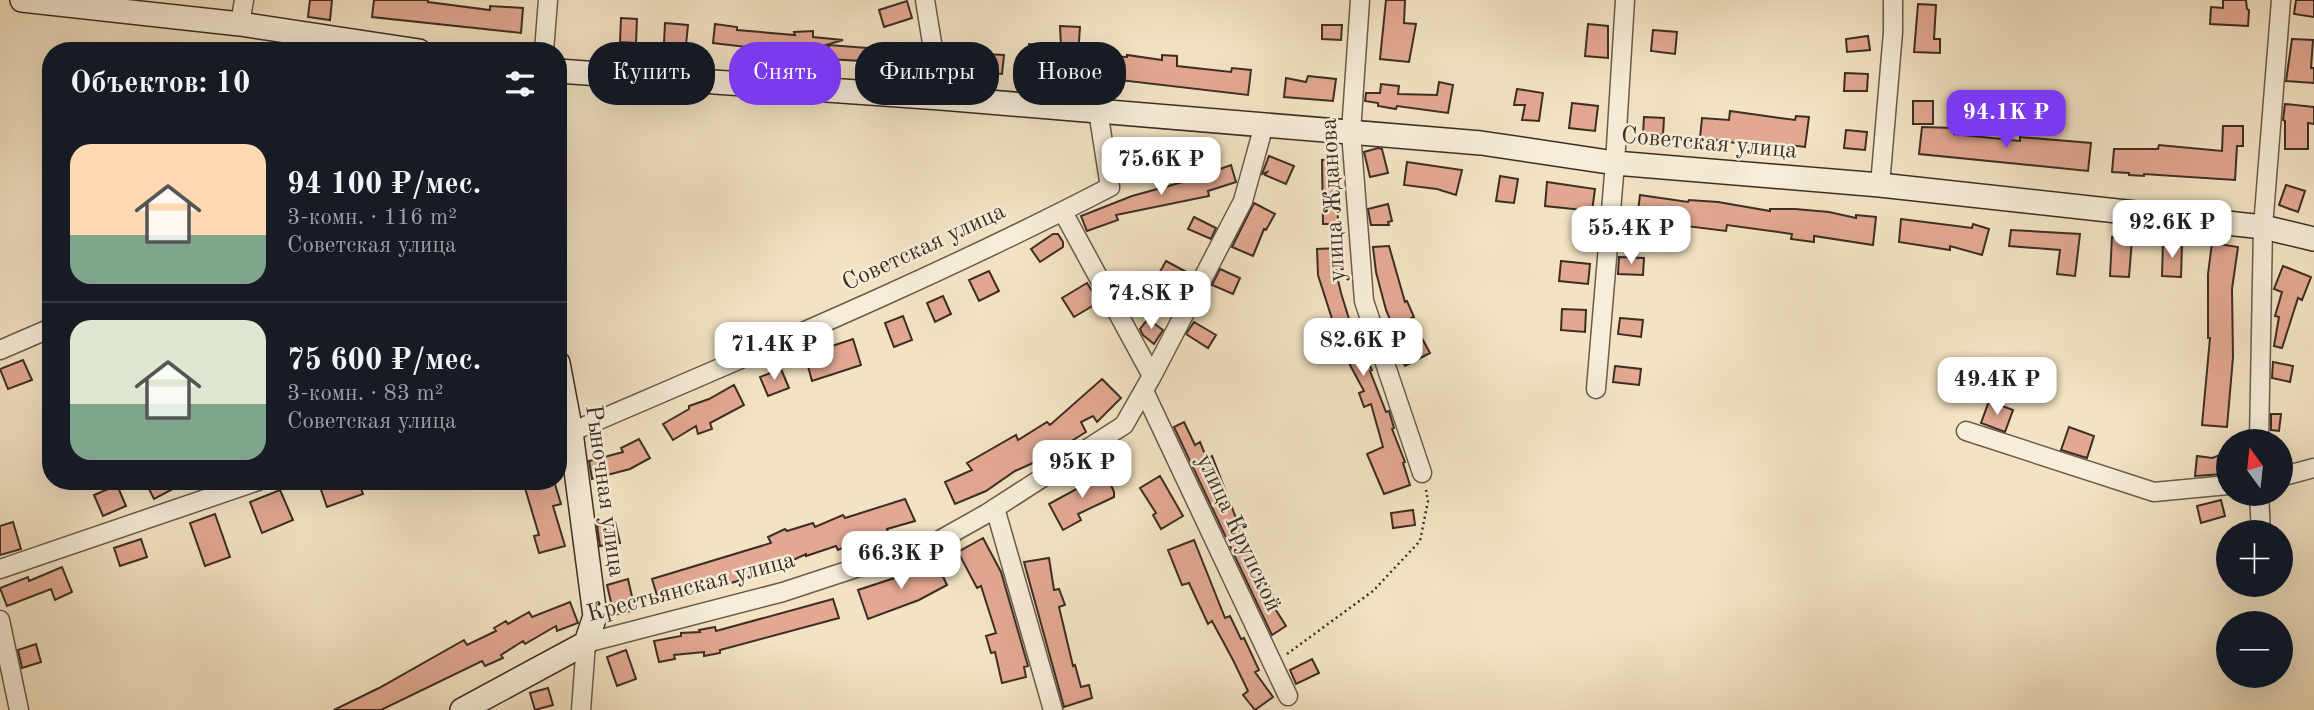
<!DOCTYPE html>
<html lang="ru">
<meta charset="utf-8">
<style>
body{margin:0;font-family:"Old Standard TT",serif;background:#242831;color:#f1f3f6;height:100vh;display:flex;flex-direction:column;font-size:26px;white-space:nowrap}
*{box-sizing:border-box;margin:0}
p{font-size:23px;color:#9ea1a6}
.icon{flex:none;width:38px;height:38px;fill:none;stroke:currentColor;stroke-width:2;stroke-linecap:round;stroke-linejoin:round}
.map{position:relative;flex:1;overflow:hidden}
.sheet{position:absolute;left:42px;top:42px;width:525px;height:448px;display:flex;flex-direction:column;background:#171b24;border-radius:28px;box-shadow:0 7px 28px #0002}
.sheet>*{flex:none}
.banner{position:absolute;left:588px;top:42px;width:665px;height:63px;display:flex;gap:14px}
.needle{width:46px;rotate:345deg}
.fabs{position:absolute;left:2216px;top:429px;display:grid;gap:14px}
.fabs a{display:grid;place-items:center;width:77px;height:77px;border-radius:50%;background:#171b24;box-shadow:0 7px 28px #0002;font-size:35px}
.price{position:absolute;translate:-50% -60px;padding:0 16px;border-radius:14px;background:#fff;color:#222;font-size:23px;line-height:46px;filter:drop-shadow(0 2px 4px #0008)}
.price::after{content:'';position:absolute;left:50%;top:42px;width:21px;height:16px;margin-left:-10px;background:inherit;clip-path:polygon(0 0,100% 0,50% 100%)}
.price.selected{background:#7c3aed;color:#fff}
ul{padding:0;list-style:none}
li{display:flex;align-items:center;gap:21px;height:175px;padding:0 28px}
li+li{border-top:2px solid #363941}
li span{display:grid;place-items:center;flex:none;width:196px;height:140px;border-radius:21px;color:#555}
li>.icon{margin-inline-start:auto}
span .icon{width:84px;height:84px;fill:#fffc;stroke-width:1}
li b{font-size:30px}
h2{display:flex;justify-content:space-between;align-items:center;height:84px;padding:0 28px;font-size:30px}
.pill{padding:0 24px;border-radius:28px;background:#171b24;box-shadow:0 7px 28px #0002;font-size:24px;line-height:63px}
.pill.selected{background:#7c3aed;color:#fff}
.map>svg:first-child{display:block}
.building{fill:#e3a892;stroke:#3c2e24;stroke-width:2}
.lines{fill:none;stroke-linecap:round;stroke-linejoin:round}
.street-casing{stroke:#6a5b4c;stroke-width:21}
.secondary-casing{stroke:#3c2e24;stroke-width:26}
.path{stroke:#3c2e24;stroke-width:2.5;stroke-dasharray:2 3.5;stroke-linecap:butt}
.street{stroke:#f7edd8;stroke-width:18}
.secondary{stroke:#f7edd8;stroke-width:23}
.labels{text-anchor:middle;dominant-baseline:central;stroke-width:5;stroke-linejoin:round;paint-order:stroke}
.street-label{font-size:24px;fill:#3c2e24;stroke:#f7edd8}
</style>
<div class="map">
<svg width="2314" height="710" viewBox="0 0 2314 710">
<rect width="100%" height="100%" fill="#f3e3c3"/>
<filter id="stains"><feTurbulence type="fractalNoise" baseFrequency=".00286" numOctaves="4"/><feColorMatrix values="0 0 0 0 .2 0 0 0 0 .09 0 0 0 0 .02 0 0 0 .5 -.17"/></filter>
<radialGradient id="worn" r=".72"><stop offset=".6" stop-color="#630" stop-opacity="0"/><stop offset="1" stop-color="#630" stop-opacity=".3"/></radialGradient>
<path class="building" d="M310,0H332L330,20L308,17Z
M374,0H428V2L490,10V6L523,8L521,33L372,17Z
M1386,0H1405L1404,23L1416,24L1409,62L1380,59Z
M2223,0H2246L2247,9L2249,10L2248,26L2210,24L2211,7L2223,8Z
M2296,0H2314V17L2294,14Z
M907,1L912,18L884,27L879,10Z
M1918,4L1936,5L1934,39H1940V53L1914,52Z
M621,18L637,19L636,43L620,42Z
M665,23L688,25L686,45L664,43Z
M715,24L737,27V30L795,35L794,32L813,31V37L843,40L806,51V55L755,51L756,48L713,43Z
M1588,24L1608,26V58L1585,56Z
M1322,25H1342L1341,40L1322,39Z
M1060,26L1080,27L1078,55L1127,57V55L1162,60V55L1177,56V66L1231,72L1232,68L1251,70L1248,95L1077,75L1076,78L1027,76L1029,44L1061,46Z
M1653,30L1677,32L1675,54L1651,51Z
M1868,36L1870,50L1847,52L1846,39Z
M2292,39L2313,40L2311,68H2314V83L2286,81Z
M829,45L906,51L907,48L922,50L925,68L861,65V61L829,59Z
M946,46L963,47V53L1004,55L1002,74L948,70Z
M1845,73L1868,74L1867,91H1844Z
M1308,76L1336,79L1333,101L1284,97L1286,78L1306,82Z
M1439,82L1453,85L1448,113L1397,106L1396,109L1378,106V103L1365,101L1366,93H1380L1381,84L1399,86L1398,94L1437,95Z
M1517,89L1543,93L1539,121L1522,120L1525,105H1514Z
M1913,101H1933V124H1913Z
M1572,103L1598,106L1595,131L1569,128Z
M2285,104L2314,107V124L2308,123V149H2285V121L2283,120Z
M1730,111L1795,120L1796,116L1809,117L1805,147L1772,143L1771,148L1700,138L1702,118L1729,120Z
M1644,117L1664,118L1663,135L1643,134Z
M2223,126H2243V146H2237L2235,180L2144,174V176L2129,175V173L2112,172L2114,149H2158L2159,145L2222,151Z
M1922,127L1954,128V134L2020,141V137L2091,143L2088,171L1919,154Z
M1846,130L1867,132L1865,150L1844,148Z
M1378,148L1382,149L1388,173L1370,177L1364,152Z
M1269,156L1294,166L1286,184L1265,175L1267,172L1262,174Z
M1336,159L1338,224H1323L1322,160Z
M1407,162L1462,170L1456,195L1437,189L1404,185Z
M1231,165L1236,182L1208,191L1209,196L1116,215L1118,220L1087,231L1081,216L1132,196L1190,180Z
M1500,176L1518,179L1514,203L1496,201Z
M1547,182L1595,189L1592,211L1545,206Z
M2286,185L2305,191L2298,212L2279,205Z
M1640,195L1688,202L1689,200L1718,202L1770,211V209H1795L1829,212L1856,218V215L1876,217L1873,245L1814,236V242L1791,239L1792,234L1727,225L1726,231L1637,220Z
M1254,203L1275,214L1266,230L1264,229L1253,256L1232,247Z
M1388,204L1392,221L1388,222L1389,225H1371L1368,209Z
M1194,217L1216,228L1211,239L1188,229Z
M1901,219L1972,228L1973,224L1989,229L1982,255L1950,246V250L1899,242Z
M2011,230L2080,234L2075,276L2057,274L2060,250L2009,246Z
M1053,234H1058L1063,242V247L1040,262L1031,249Z
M2112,237L2132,239L2129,277L2110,276Z
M2163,242L2182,243L2181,277L2162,276Z
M2212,243L2238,247L2232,289L2233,357L2227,427L2202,425L2210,338H2208V274Z
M1389,246L1405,302L1407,301L1414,317L1411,318L1430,353L1405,366L1396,348L1401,345L1386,310L1376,272L1373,247Z
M1339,248L1340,263H1334L1341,293L1353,332L1372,370L1370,371L1386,412L1389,411L1394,428L1392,429L1405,462L1403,463L1410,485L1384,494L1367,454L1383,447L1371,404L1364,407L1359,393L1364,391L1342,350L1318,275L1317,249Z
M1619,257L1644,258L1643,275L1618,274Z
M1166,261L1192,275L1183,291L1157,277Z
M1561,261L1590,264L1588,284L1559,281Z
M2283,266L2311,277L2302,300L2298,298L2282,348L2274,346L2279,317L2275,316L2282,292L2274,289Z
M1220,269L1240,278L1233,294L1212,285Z
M989,271L999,291L979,301L969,280Z
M1087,283L1099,302L1074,317L1062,298Z
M943,296L951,314L935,322L927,303Z
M1562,309L1586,310L1585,332L1561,330Z
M903,316L912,340L894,347L885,323Z
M1620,318L1643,320L1641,337L1618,334Z
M1148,319L1163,330L1154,344L1143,335L1140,329Z
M1194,322L1216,335L1208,348L1186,334Z
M853,339L861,365L812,381L805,355Z
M23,360L32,380L8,389L0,369Z
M2273,362L2293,366L2290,382L2272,378Z
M1615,366L1641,369L1639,385L1613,382Z
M781,369L789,388L768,396L760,377Z
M1102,379L1121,398L1097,422L1093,416L1081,422L1086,432L1044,458L1015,471L986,491L955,504L945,482L972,470L967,463L1016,435L1018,440L1047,422L1050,425Z
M734,385L744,405L710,423L712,429L698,434L696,426L673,440L663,424L689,409V406L709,399Z
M1989,401L2013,410L2005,432L1981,423Z
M2271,414H2281L2279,431L2271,430Z
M1184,422L1195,445L1200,442L1207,459L1212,456L1236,518L1238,517L1245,538L1278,605L1274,607L1286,626L1272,635L1174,427Z
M2069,427L2094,436L2087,458L2061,450Z
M639,439L650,458L630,469L592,479L589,461L623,452L621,448Z
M2226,453L2224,474L2195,476L2197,456L2212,458Z
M1105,471L1114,492V497L1078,514L1081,520L1063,530L1049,504L1084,485L1082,482Z
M1160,476L1183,516L1161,529L1153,515L1156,513L1140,488Z
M145,481H188L154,499Z
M318,481H358L363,494L327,507Z
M548,481H554L561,504L553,506L565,546L539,553L534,536L539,535L525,488Z
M117,485L126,506L103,516L94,495Z
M280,490L293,520L262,533L250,502Z
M905,499L915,521L887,529L888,532L871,537L870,536L838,550L836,546L806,556V554L767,572L705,591L690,595L689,593L659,602L652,579L771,543L768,537L785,529L787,531L813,523L815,527L843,515L845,518Z
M2221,500L2225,516L2201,523L2197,506Z
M1413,510L1415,525L1393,528L1391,513Z
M215,514L230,557L205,566L190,523Z
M13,522L21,549L0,555V526Z
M615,522L620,543L600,546L597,526Z
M983,538L1001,572L1028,666L1024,667L1026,677L1002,683L995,652L991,653L986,636L996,633L981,586L977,588L958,552Z
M141,539L147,557L120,566L114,548Z
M1194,540L1225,618L1230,616L1241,639L1244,638L1259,670L1255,672L1273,697L1255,710L1243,695L1248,691L1233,660L1212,621L1208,624L1189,583L1182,585L1168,550Z
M1049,558L1054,590L1059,589L1065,605L1059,607L1073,666L1075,665L1081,687L1089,685L1092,698L1064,707L1024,562Z
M936,562L947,585L919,600L868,619L858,590L916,571Z
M62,567L72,592L55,600L51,589L7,606L0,588L28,577L29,581Z
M628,579L635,610L614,615L607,585Z
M833,599L839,618L720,650V653L704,656V652L674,655L675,659L659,662L654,641L681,636V633L700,632L699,630L715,627L716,631Z
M570,602L578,623L557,631L556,626L525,644L523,641L501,655L503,658L485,666L482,661L381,710H334L379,688L464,640L467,645L496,631L494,628L506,621L508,624L529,612L532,617Z
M36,644L41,662L22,668L18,650Z
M626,650L636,679L617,686L607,657Z
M1312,659L1319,673L1296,684L1290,670Z
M548,688L553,705L535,710L530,693Z"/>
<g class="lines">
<g class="street-casing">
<path id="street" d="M925,0L941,98
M1360,0L1351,132L1364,301L1422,473
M240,24L244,0
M544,51L548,0
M1880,185L1893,32V0
M1063,212L1152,376
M0,350L51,328
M1596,389L1615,163L1625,0
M1144,391L1288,696
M1966,431L2154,492L2228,485
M571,432C752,354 935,278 1110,187L1098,111
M2259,441L2263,227L2281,0
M2280,477L2314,468
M2259,494L2261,532
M995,508L1053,710
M0,569L258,481
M0,620L19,710
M581,710L586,643L783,592L938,541L986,514L1124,425L1152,376L1243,201L1264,125"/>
</g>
<g class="secondary-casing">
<path id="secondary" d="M22,0L240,24L419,51
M558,71L941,98L1481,143L1615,163L1880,185L2263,227L2314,239
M462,710L586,643L595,616L571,432L558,363"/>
</g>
<path class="path" d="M1287,654L1373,591L1420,541L1428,501L1426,490"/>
<use href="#street" class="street"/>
<use href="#secondary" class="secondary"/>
</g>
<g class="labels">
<g class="street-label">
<text transform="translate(1709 144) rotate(5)">Советская улица</text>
<text transform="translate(1334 200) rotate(-93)">улица Жданова</text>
<text transform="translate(924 248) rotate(-25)">Советская улица</text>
<text transform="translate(604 491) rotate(82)">Рыночная улица</text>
<text transform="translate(1238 533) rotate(65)">улица Крупской</text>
<text transform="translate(691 588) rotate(-15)">Крестьянская улица</text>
</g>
</g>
<rect width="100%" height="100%" filter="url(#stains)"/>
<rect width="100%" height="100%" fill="url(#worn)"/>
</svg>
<div class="fabs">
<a><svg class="needle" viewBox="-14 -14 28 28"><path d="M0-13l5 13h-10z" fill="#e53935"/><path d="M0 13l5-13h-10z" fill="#9ea1a6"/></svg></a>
<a>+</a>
<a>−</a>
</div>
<b class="price selected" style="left:2006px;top:150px">94.1K ₽</b>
<b class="price" style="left:1161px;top:197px">75.6K ₽</b>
<b class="price" style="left:2172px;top:260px">92.6K ₽</b>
<b class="price" style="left:1631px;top:266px">55.4K ₽</b>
<b class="price" style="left:1151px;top:331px">74.8K ₽</b>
<b class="price" style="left:1363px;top:378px">82.6K ₽</b>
<b class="price" style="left:774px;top:382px">71.4K ₽</b>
<b class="price" style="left:1997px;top:417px">49.4K ₽</b>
<b class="price" style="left:1082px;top:500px">95K ₽</b>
<b class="price" style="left:901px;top:591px">66.3K ₽</b>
<div class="banner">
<a class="pill">Купить</a>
<a class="pill selected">Снять</a>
<a class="pill">Фильтры</a>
<a class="pill">Новое</a>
</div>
<section class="sheet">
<h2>Объектов: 10<svg class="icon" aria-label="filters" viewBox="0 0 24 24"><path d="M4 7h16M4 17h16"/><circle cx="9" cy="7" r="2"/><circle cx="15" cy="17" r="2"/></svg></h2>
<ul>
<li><span style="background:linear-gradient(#ffd9b3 65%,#7fa58c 0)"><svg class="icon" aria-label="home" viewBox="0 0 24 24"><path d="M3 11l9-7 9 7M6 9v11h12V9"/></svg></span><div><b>94 100 ₽/мес.</b><p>3-комн. · 116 m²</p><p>Советская улица</p></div></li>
<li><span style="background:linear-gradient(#dfe7d0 60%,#7fa58c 0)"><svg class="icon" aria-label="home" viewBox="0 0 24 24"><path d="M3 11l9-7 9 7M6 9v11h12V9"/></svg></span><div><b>75 600 ₽/мес.</b><p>3-комн. · 83 m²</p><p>Советская улица</p></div></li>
</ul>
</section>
</div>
